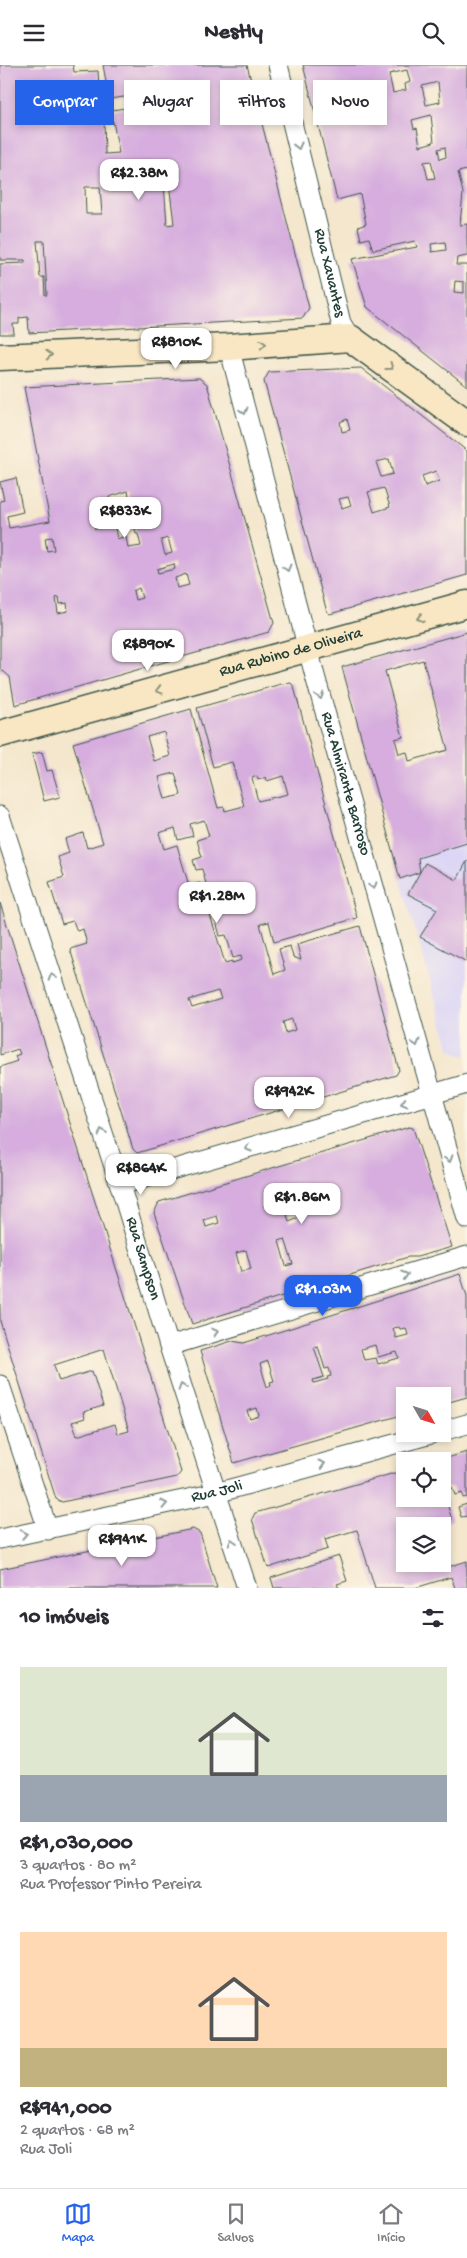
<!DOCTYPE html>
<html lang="pt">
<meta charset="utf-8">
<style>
body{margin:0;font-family:"Gochi Hand",sans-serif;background:#f7f7f7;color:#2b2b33;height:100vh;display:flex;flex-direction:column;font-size:19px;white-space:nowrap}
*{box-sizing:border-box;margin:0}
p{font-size:16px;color:#7c7c81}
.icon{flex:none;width:28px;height:28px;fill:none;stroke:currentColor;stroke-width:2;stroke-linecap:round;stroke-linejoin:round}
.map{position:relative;height:1523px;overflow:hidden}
.details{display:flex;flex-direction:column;background:#fff;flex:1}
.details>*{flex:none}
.top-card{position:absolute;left:15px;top:15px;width:438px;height:45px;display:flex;gap:10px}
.needle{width:32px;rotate:129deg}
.fabs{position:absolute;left:396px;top:1322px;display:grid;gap:10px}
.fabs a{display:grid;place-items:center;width:55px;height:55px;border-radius:0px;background:#fff;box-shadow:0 2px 8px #0003;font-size:25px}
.price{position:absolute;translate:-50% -42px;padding:0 11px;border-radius:10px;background:#fff;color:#222;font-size:16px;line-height:32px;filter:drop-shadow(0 1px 2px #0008)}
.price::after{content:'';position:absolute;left:50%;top:30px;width:15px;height:11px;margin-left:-8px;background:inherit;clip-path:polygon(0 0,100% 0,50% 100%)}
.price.active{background:#2563eb;color:#fff}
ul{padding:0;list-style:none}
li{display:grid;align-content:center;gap:10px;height:265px;padding:0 20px}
li span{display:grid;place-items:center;height:155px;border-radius:0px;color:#555}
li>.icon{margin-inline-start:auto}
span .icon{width:90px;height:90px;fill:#fffc;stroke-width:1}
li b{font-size:21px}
h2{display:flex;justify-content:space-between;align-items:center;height:60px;padding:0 20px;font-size:21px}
.pill{padding:0 18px;border-radius:0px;background:#fff;box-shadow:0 2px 8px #0003;font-size:18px;line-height:45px}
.pill.active{background:#2563eb;color:#fff}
header{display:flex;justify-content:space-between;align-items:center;height:65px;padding:0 20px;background:#fff;font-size:22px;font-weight:700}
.menu{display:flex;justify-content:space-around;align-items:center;height:70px;border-top:1px solid #e1e1e2;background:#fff;font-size:14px;color:#7c7c81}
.menu a{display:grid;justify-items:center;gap:2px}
.menu .active{color:#2563eb}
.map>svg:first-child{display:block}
.built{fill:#dcd6f6}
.building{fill:#d6adde;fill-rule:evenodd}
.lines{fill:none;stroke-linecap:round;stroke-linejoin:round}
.street-casing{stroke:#3f564b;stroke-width:21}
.secondary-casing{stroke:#3f564b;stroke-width:29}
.street{stroke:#fff;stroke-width:19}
.secondary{stroke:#f9e7c3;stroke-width:26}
.oneway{stroke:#8f9e9a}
.oneway2{stroke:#8c927c}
.labels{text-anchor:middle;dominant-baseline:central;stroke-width:4.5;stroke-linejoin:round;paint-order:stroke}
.street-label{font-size:16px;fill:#1f3d34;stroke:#fcf5e5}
</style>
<header><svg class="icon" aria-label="menu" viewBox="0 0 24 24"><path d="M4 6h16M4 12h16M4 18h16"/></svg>Nestly<svg class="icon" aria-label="search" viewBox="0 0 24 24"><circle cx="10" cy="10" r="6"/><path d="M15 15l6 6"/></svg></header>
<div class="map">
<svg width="467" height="1523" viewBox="0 0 467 1523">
<rect width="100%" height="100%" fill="#fcf5e5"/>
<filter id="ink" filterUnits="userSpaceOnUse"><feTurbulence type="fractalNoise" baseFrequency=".02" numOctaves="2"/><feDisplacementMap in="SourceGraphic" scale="10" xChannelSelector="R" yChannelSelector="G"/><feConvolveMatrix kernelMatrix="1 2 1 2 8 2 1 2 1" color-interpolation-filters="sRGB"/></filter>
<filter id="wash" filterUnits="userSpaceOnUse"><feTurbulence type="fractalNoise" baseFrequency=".0096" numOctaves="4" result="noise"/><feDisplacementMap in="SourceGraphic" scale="20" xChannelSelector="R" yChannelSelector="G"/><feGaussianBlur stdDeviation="1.12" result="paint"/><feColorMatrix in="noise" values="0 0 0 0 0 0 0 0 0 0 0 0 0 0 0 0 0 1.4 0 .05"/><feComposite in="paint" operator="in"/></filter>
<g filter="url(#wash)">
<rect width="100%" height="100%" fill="#f4e7cd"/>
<path class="built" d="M467,778V989L463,991L450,984L396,799Z"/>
<g id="blocks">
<path class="building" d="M0,0H73L74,7L98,6L99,22H107L103,0H247L309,243L303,253L29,268L28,252L19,253V259H13L14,269H0V199L25,198V195H0ZM131,31L132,42L112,45L110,34ZM104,56H113L119,88L105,89ZM116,100H121L125,121H116ZM169,117L174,159L167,160L164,118ZM85,122H100L102,149H86ZM37,176H44L47,230H45L44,212H40Z
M303,0H467V105L458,107L463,128L460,160L467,159V191L457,193L456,200H467V321L367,242L352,194L417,182L415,176L373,185L369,173L361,175L358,162L366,159L360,129L337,135ZM407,5L410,17L405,19L406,25L393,28L389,9ZM438,17L440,37L426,40L422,21ZM431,50L434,77L420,81L417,63L414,64L412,55ZM445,82L446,92L440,94L438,84ZM431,96L435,113L428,114L424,97ZM445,177L446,185L432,187L431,179ZM455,216L464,217V228L454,227Z
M361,303L467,386V510L330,549L327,547L264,316L269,307ZM347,354L350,365L342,367L340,357ZM389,394L393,409L381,412L376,397ZM436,406L439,416L425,421L422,411ZM384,423L390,442L374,447L368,427ZM348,432L351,440L342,443L339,434Z
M199,313L207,319L274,558L269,567L15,640L10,612L3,606L0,607V436L4,435L0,417L16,413L23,447L7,451L9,463L50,456L24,322ZM128,426L136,469H138L141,481L128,483L126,471L117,474L109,432ZM102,454L104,462L95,464L93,456ZM52,472L54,485L47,486L45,473ZM168,473L172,488L165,490L161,475ZM174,499L175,504L158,508L157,504ZM186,509L189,520L177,523L175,513ZM139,523L142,533L135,535L133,526ZM59,532L60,539L67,538L68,546L58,548L56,533Z
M467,567V778L418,793L420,807L425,798L457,815L467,796V897L420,872L437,844L408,829L420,807L400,814L342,602ZM423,595L448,685L409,696L407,687L399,689L395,674L403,672L385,606Z
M291,618L294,622L357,853L274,877L269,857L260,859L274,909L285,905L279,884L290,881L293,892L301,895L297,879L360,861L399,1005L396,1010L137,1088L133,1084L70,884L87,879L83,864L77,866L73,856L62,859L49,817L64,812L58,792L69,788L65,774L83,768L87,783L103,778L73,678L191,644L218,743L224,742L225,746L244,741L232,697L213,702L197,643L281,619ZM164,667L170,691L154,696L147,672ZM175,708L181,730L165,734L159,712ZM257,711L258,715L266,712L267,716L283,711L288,729L258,736L252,713ZM204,755L209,771L197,775L202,792L193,795L196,805L202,804L220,871L226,870L233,893L241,891L242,895L232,898V896L225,898L200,818L189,821L177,780L164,784L159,768L175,763L178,775L193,771L190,759ZM218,926L221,934L192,943L189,935ZM292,954L295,965L286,968L283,957Z
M42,687L47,706L52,705L60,732L44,736L32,689Z
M0,838L181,1407L177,1412L62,1437L56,1434L0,1256V1002L17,996L15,991L20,989L18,984L0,990ZM104,1284L129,1366L118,1369L115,1359L77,1371L72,1357L85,1353L83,1347L103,1341L92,1306L59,1316L54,1300Z
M409,1062L413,1063L452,1182L417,1192H408L192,1259L154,1148L159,1137ZM297,1146L299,1153L289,1157L287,1149ZM217,1151L219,1158L206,1162L204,1155ZM285,1174L293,1199L286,1201L279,1176ZM246,1185L251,1204L241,1207L236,1188Z
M460,1209L467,1231V1332L442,1339V1331H405V1349L234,1398L200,1286L232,1276L244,1278ZM399,1262L400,1264L406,1263L408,1270L396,1273L393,1263ZM375,1280L378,1292L397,1287L399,1293L378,1299L376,1293L364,1295L361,1284ZM318,1281L325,1304L329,1303L331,1311L327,1312L328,1314L314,1318L313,1315L324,1312L314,1282ZM268,1296L274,1316L270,1317L271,1320L267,1322L260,1299ZM257,1343L259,1351L250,1354L247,1346Z
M467,1387V1432L463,1433L462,1428L455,1430L452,1422L442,1424V1396H437Z
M405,1405V1434H442L443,1425L452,1455L436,1461H405V1499H442L443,1485L448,1502L467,1496V1523H455L451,1512L415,1523H375L357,1465L325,1474L328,1484L268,1503L252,1454L255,1448Z
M467,1439V1451L461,1452L458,1442Z
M193,1464L200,1468L217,1523H0V1504Z
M339,1491L347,1516L337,1519L339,1523H274L271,1513Z"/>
</g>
</g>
<g filter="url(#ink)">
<use href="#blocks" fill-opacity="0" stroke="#3f564b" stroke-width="1"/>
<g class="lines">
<g class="street-casing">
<g id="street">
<path id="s1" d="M278,0L341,258L350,273"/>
<path id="s2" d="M229,282L315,611L467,1154"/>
<path id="s3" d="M0,751L120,1120L169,1281L247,1523"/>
<path d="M120,1120L467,1019"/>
<path d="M169,1281L467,1191"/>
<path d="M0,1320L48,1465"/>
<path d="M442,1366L467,1359"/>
<path id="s4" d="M0,1474L216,1428L431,1369"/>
</g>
</g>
<g class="secondary-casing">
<g id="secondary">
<path d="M0,292L229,282L350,273L467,358"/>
<path id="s5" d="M0,669L467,539"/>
</g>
</g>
<use href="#street" class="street"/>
<use href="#secondary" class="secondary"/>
</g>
<defs><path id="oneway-chevron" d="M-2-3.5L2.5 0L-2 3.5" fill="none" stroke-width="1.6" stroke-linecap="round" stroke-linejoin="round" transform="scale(1.25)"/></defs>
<g class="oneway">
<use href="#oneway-chevron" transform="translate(298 81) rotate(76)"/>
<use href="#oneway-chevron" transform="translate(244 346) rotate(75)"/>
<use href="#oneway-chevron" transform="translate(287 503) rotate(75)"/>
<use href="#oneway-chevron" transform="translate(320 631) rotate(74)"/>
<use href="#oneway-chevron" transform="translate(373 821) rotate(74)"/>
<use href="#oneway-chevron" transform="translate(52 912) rotate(-108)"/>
<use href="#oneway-chevron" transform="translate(416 978) rotate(74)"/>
<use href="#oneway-chevron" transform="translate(404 1038) rotate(164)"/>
<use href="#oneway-chevron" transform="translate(102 1067) rotate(-108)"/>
<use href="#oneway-chevron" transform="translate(248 1083) rotate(164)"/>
<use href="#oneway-chevron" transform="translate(449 1094) rotate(74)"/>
<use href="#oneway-chevron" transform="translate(405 1210) rotate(-17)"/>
<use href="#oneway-chevron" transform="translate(215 1267) rotate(-17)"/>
<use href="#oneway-chevron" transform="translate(182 1322) rotate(-108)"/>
<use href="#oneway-chevron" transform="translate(322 1399) rotate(-16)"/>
<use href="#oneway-chevron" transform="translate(164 1439) rotate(-12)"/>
<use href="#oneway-chevron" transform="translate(24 1469) rotate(-11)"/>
<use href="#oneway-chevron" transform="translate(232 1477) rotate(-108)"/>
</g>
<g class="oneway2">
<use href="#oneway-chevron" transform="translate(263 279) rotate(-4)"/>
<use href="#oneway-chevron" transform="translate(49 290) rotate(-3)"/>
<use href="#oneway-chevron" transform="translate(390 302) rotate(36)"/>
<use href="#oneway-chevron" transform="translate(420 553) rotate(164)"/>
<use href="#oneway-chevron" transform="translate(159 625) rotate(165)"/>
</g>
</g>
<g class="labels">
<g class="street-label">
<text stroke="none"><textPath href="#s1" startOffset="214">Rua Xavantes</textPath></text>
<text stroke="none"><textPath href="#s5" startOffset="302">Rua Rubino de Oliveira</textPath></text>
<text stroke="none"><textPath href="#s2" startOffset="452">Rua Almirante Barroso</textPath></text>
<text stroke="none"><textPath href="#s3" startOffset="465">Rua Sampson</textPath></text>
<text stroke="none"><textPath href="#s4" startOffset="222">Rua Joli</textPath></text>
</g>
</g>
</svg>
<div class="fabs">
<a><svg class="needle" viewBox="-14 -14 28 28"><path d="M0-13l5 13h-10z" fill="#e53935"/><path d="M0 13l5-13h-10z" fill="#7c7c81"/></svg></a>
<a><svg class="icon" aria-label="locate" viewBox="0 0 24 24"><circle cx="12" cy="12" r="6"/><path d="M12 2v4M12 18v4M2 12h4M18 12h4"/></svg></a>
<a><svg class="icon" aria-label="layers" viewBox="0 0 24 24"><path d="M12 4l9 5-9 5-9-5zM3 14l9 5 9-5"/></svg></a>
</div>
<b class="price" style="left:139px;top:136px">R$2.38M</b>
<b class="price" style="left:176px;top:305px">R$810K</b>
<b class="price" style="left:125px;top:474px">R$833K</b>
<b class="price" style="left:148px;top:607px">R$890K</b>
<b class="price" style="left:217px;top:859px">R$1.28M</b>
<b class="price" style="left:289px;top:1054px">R$942K</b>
<b class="price" style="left:141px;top:1131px">R$864K</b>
<b class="price" style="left:302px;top:1160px">R$1.86M</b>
<b class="price active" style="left:323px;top:1252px">R$1.03M</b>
<b class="price" style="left:122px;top:1502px">R$941K</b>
<div class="top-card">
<a class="pill active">Comprar</a>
<a class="pill">Alugar</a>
<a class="pill">Filtros</a>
<a class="pill">Novo</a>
</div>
</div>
<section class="details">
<h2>10 imóveis<svg class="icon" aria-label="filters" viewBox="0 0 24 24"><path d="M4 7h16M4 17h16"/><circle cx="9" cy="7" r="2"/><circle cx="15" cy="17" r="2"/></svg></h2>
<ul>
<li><span style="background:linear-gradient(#dfe7d0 70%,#9aa5b1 0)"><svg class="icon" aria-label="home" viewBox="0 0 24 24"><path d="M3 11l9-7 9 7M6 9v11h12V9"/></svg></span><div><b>R$1,030,000</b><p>3 quartos · 80 m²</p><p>Rua Professor Pinto Pereira</p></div></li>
<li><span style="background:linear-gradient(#ffd9b3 75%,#c2b280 0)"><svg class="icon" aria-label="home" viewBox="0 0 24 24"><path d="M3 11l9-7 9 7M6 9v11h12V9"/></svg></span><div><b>R$941,000</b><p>2 quartos · 68 m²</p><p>Rua Joli</p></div></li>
</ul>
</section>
<nav class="menu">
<a class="active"><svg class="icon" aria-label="map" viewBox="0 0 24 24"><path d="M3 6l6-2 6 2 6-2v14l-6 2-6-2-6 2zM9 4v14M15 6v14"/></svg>Mapa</a>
<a><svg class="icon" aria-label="saved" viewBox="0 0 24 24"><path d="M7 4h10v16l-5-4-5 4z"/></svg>Salvos</a>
<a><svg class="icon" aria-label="home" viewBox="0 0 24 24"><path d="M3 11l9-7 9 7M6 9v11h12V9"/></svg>Início</a>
</nav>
